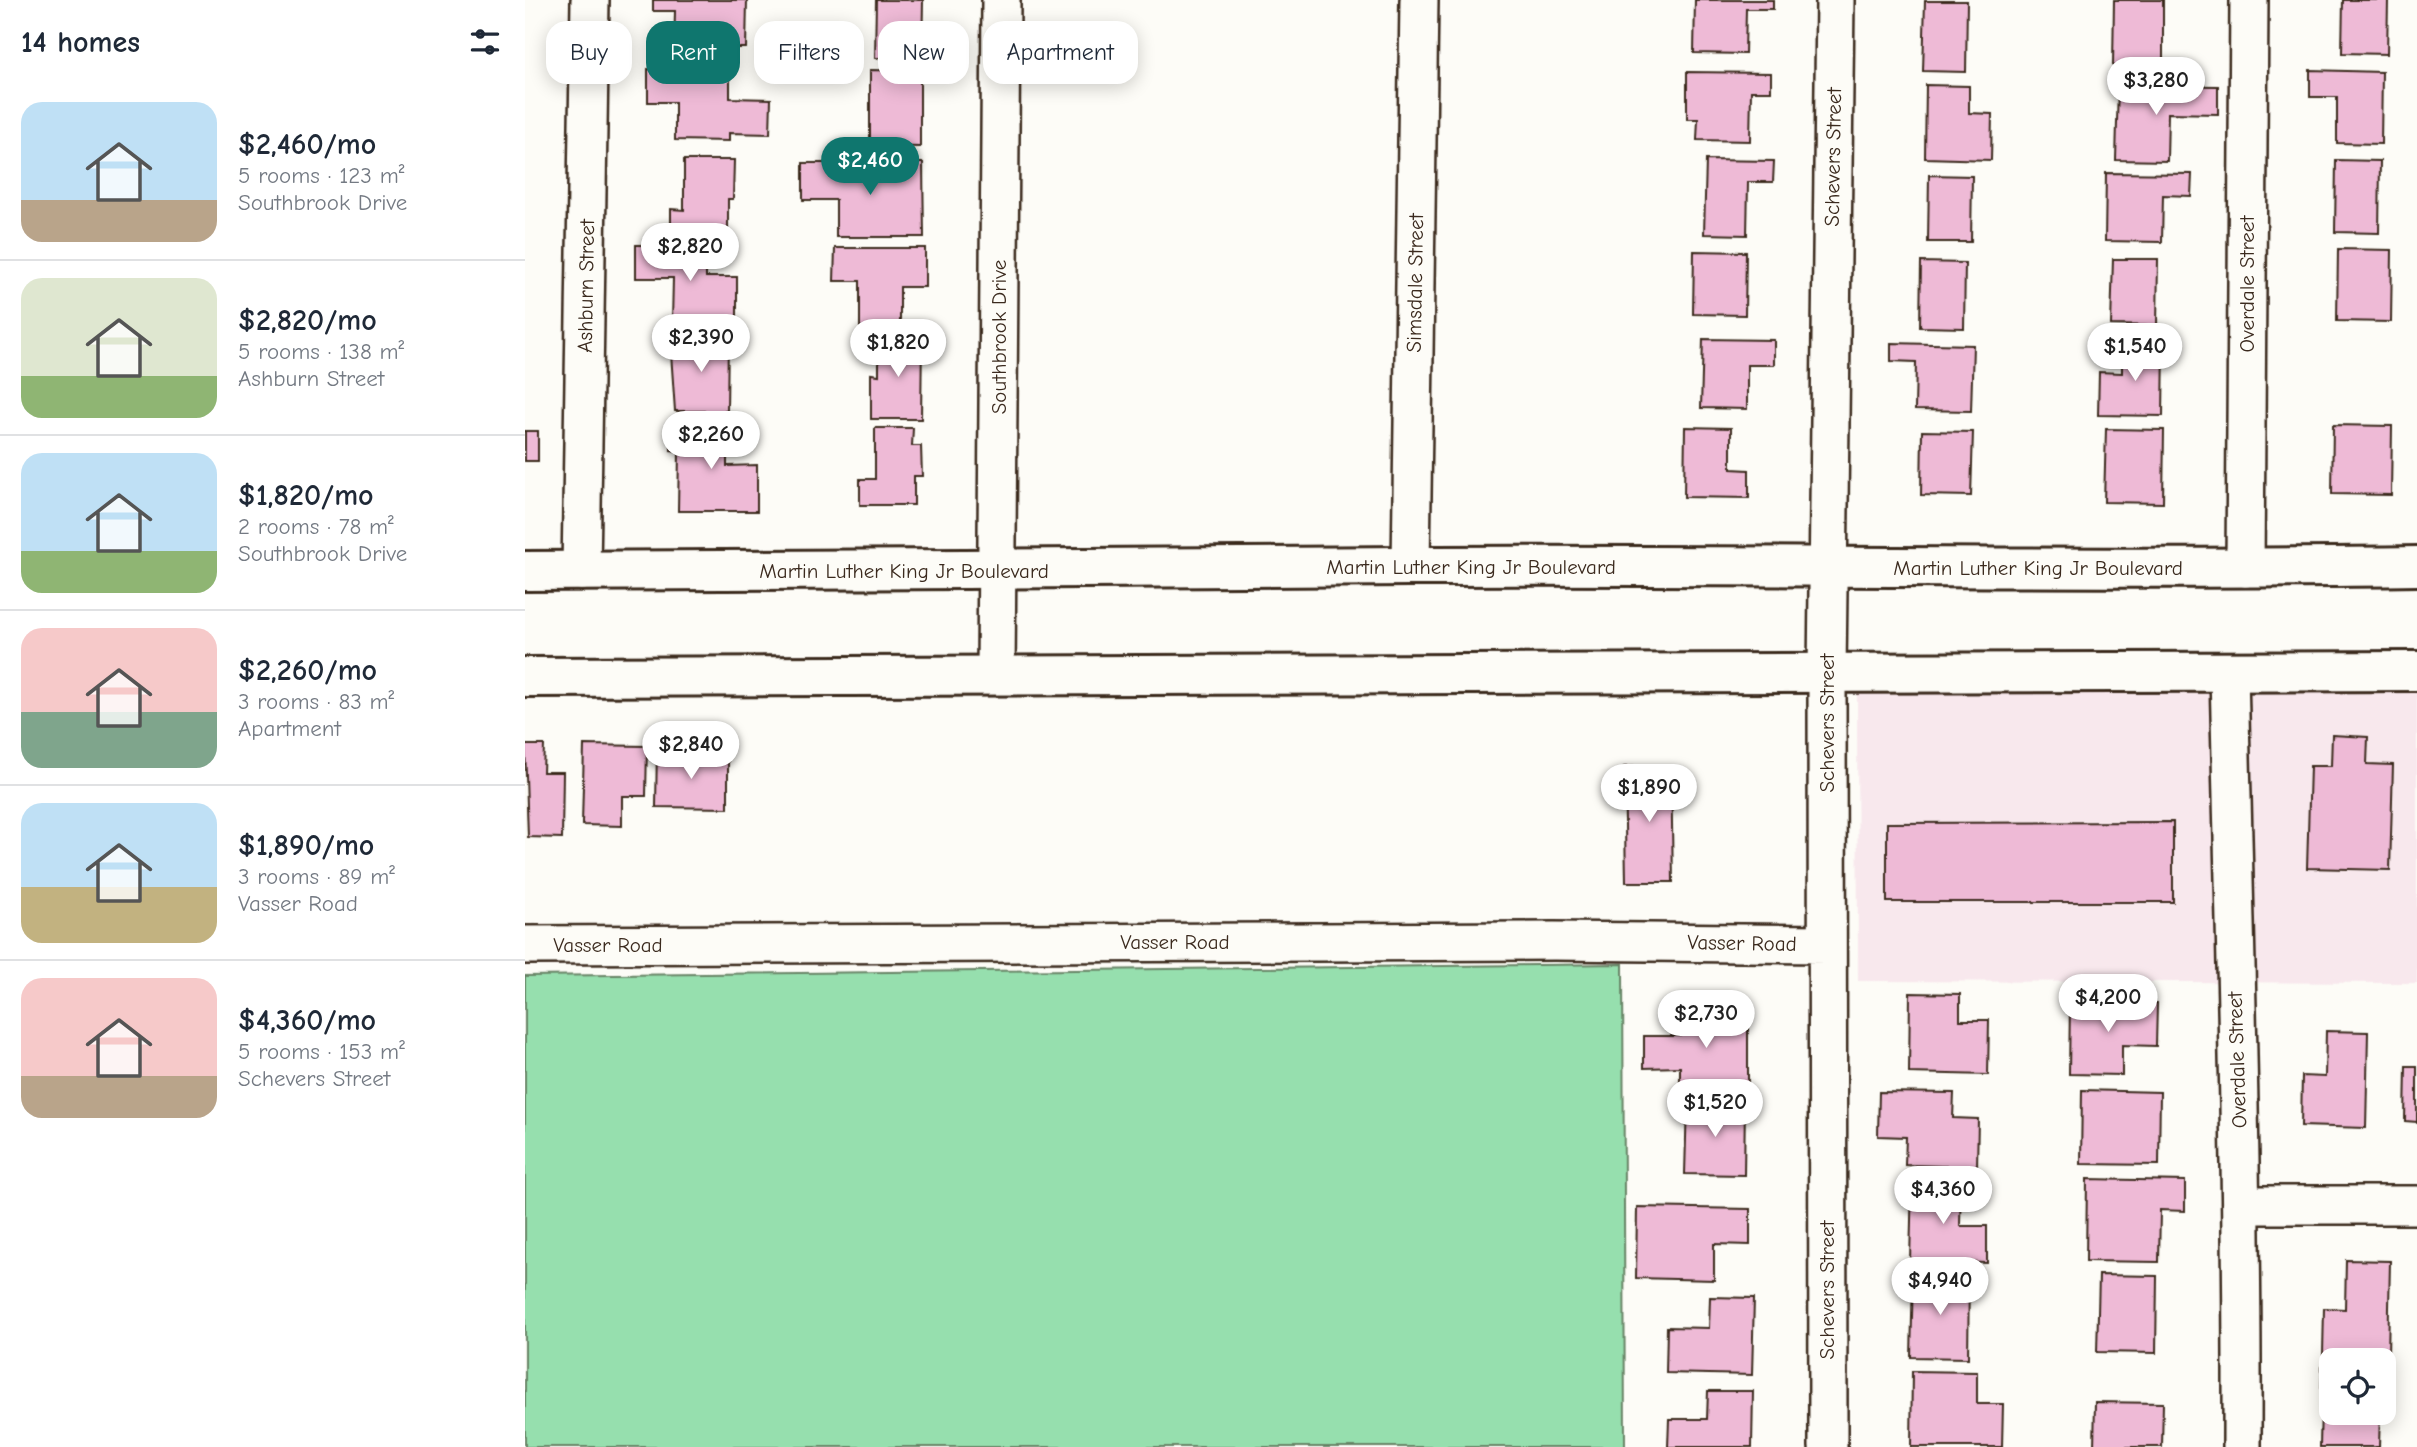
<!DOCTYPE html>
<meta charset="utf-8">
<style>
body{margin:0;font-family:"Comic Neue",sans-serif;background:#f2f2f3;color:#1f2937;height:100vh;display:flex;flex-direction:column;font-size:26px;white-space:nowrap}
*{box-sizing:border-box;margin:0}
p{font-size:23px;color:#747a83}
.icon{flex:none;width:38px;height:38px;fill:none;stroke:currentColor;stroke-width:2;stroke-linecap:round;stroke-linejoin:round}
.map{position:relative;flex:1;overflow:hidden}
.drawer{display:flex;flex-direction:column;background:#fff;width:525px}
.drawer>*{flex:none}
.banner{position:absolute;left:21px;top:21px;width:665px;height:63px;display:flex;gap:14px}
.buttons{position:absolute;left:1794px;top:1348px;display:grid;gap:14px}
.buttons a{display:grid;place-items:center;width:77px;height:77px;border-radius:14px;background:#fff;box-shadow:0 4px 18px #0003;font-size:35px}
.price{position:absolute;translate:-50% -60px;padding:0 16px;border-radius:24px;background:#fff;color:#222;font-size:23px;line-height:46px;filter:drop-shadow(0 2px 4px #0008)}
.price::after{content:'';position:absolute;left:50%;top:42px;width:21px;height:16px;margin-left:-10px;background:inherit;clip-path:polygon(0 0,100% 0,50% 100%)}
.price.current{background:#0f766e;color:#fff}
ul{padding:0;list-style:none}
li{display:flex;align-items:center;gap:21px;height:175px;padding:0 21px}
li+li{border-top:2px solid #e0e1e3}
li span{display:grid;place-items:center;flex:none;width:196px;height:140px;border-radius:21px;color:#555}
li>.icon{margin-inline-start:auto}
span .icon{width:84px;height:84px;fill:#fffc;stroke-width:1}
li b{font-size:30px}
h2{display:flex;justify-content:space-between;align-items:center;height:84px;padding:0 21px;font-size:30px}
.pill{padding:0 24px;border-radius:21px;background:#fff;box-shadow:0 4px 18px #0003;font-size:24px;line-height:63px}
.pill.current{background:#0f766e;color:#fff}
main{display:flex;flex:1;min-height:0}
.map>svg:first-child{display:block}
.built{fill:#f8e8ed}
.green{fill:#96dfae;stroke:#688466;stroke-width:2}
.building{fill:#eebad6;stroke:#3b2a1e;stroke-width:2}
.lines{fill:none;stroke-linecap:round;stroke-linejoin:round}
.minor-casing{stroke:#3b2a1e;stroke-width:42}
.secondary-casing{stroke:#3b2a1e;stroke-width:44}
.minor{stroke:#fdfcf7;stroke-width:37}
.secondary{stroke:#fdfcf7;stroke-width:38}
.labels{text-anchor:middle;dominant-baseline:central;stroke-width:5;stroke-linejoin:round;paint-order:stroke}
.street-label{font-size:21px;fill:#3b2a1e;stroke:#fdfcf7}
</style>
<main>
<section class="drawer">
<h2>14 homes<svg class="icon" aria-label="filters" viewBox="0 0 24 24"><path d="M4 7h16M4 17h16"/><circle cx="9" cy="7" r="2"/><circle cx="15" cy="17" r="2"/></svg></h2>
<ul>
<li><span style="background:linear-gradient(#bfe0f5 70%,#b9a48a 0)"><svg class="icon" aria-label="home" viewBox="0 0 24 24"><path d="M3 11l9-7 9 7M6 9v11h12V9"/></svg></span><div><b>$2,460/mo</b><p>5 rooms · 123 m²</p><p>Southbrook Drive</p></div></li>
<li><span style="background:linear-gradient(#dfe7d0 70%,#8fb573 0)"><svg class="icon" aria-label="home" viewBox="0 0 24 24"><path d="M3 11l9-7 9 7M6 9v11h12V9"/></svg></span><div><b>$2,820/mo</b><p>5 rooms · 138 m²</p><p>Ashburn Street</p></div></li>
<li><span style="background:linear-gradient(#bfe0f5 70%,#8fb573 0)"><svg class="icon" aria-label="home" viewBox="0 0 24 24"><path d="M3 11l9-7 9 7M6 9v11h12V9"/></svg></span><div><b>$1,820/mo</b><p>2 rooms · 78 m²</p><p>Southbrook Drive</p></div></li>
<li><span style="background:linear-gradient(#f6c9c9 60%,#7fa58c 0)"><svg class="icon" aria-label="home" viewBox="0 0 24 24"><path d="M3 11l9-7 9 7M6 9v11h12V9"/></svg></span><div><b>$2,260/mo</b><p>3 rooms · 83 m²</p><p>Apartment</p></div></li>
<li><span style="background:linear-gradient(#bfe0f5 60%,#c2b280 0)"><svg class="icon" aria-label="home" viewBox="0 0 24 24"><path d="M3 11l9-7 9 7M6 9v11h12V9"/></svg></span><div><b>$1,890/mo</b><p>3 rooms · 89 m²</p><p>Vasser Road</p></div></li>
<li><span style="background:linear-gradient(#f6c9c9 70%,#b9a48a 0)"><svg class="icon" aria-label="home" viewBox="0 0 24 24"><path d="M3 11l9-7 9 7M6 9v11h12V9"/></svg></span><div><b>$4,360/mo</b><p>5 rooms · 153 m²</p><p>Schevers Street</p></div></li>
</ul>
</section>
<div class="map">
<svg width="1892" height="1447" viewBox="0 0 1892 1447">
<rect width="100%" height="100%" fill="#fdfcf7"/>
<filter id="ink" filterUnits="userSpaceOnUse"><feTurbulence type="fractalNoise" baseFrequency=".0143" numOctaves="2"/><feDisplacementMap in="SourceGraphic" scale="14" xChannelSelector="R" yChannelSelector="G"/><feConvolveMatrix kernelMatrix="1 2 1 2 8 2 1 2 1" color-interpolation-filters="sRGB"/></filter>
<g filter="url(#ink)">
<path class="built" d="M1892,689V983L1333,981L1332,691Z"/>
<path class="green" d="M1098,964L1100,1447H0V976Z"/>
<path class="building" d="M128,0H222L221,48H205V52L149,51L150,11H128Z
M351,0H398L397,58H350Z
M1170,0H1248V9H1221L1220,54L1169,53Z
M1589,0H1638V66H1588Z
M1818,0H1863L1862,54L1817,53Z
M1400,1H1442L1441,72L1398,71Z
M123,69L205,71V98L246,99L245,134L204,133V141L150,140V102H123Z
M345,70L395,71V147L345,146Z
M1785,70L1857,72L1856,144L1812,143V97H1785Z
M1162,72L1246,73V91H1226L1225,141L1172,140L1173,119H1162Z
M1401,85L1444,86V113L1467,114L1466,160L1400,158Z
M1593,85L1693,86V114L1643,113L1642,161L1591,160Z
M159,160H209L208,199H203V238H146V209L159,210Z
M1181,160L1249,161L1248,182H1223L1222,235L1179,234Z
M1811,160L1855,161L1854,233L1810,232Z
M278,163H398L399,237H311V200H278Z
M1581,173L1667,174L1666,196L1638,195L1637,242L1580,241Z
M1404,175L1447,176L1446,242H1403Z
M111,245H181V277H212V323L147,322L148,278H111Z
M310,248H400V287H375V327H335V281H309Z
M1813,249L1867,250L1866,322L1812,321Z
M1169,251L1221,252L1220,315L1168,314Z
M1588,259H1633L1632,326L1586,325Z
M1396,262L1440,263L1439,328L1395,327Z
M354,336H397L396,419H346V374L354,375Z
M152,338H203L202,411H150L146,353H151Z
M1178,339L1249,340V365H1222V409L1176,408Z
M1366,343L1448,345L1446,411L1390,410L1391,362L1366,361Z
M1597,344H1639L1638,416L1573,415L1574,372L1597,373Z
M146,424H202V466L232,465V511H153L154,451L146,450Z
M1808,425L1867,426L1866,495L1807,494Z
M1160,427L1206,428V469L1224,470V498L1159,497Z
M350,428H388L387,446H396L397,476H389V505H335V479H350Z
M1581,429L1639,430L1638,503L1579,502Z
M0,431H13V461H0Z
M1397,431L1448,432L1446,496L1396,495Z
M1807,735L1843,737L1842,764L1868,765L1865,870L1782,868L1785,766H1806Z
M0,745H19L18,772H38L37,838L3,837Z
M59,745L122,746L121,796H97V826L57,825Z
M132,747H154L153,758L203,759V808L131,807Z
M1146,766L1148,882H1101L1099,767Z
M1648,822V902H1362V823Z
M1385,993L1435,994V1020H1464L1463,1075L1384,1073Z
M1545,1002L1632,1003L1631,1046L1597,1045V1075L1544,1074Z
M1156,1007H1223V1092L1155,1091V1067L1119,1068V1036H1156Z
M1801,1031L1843,1032L1841,1128L1776,1126L1777,1076L1800,1077Z
M1881,1066H1892V1122L1880,1121Z
M1557,1090L1635,1092L1634,1165L1556,1164Z
M1354,1092L1429,1093L1428,1118L1453,1119L1452,1167L1380,1165L1381,1137L1353,1136Z
M1162,1102L1220,1103L1219,1175L1160,1174Z
M1562,1179L1660,1181V1211L1635,1210L1634,1262L1561,1261Z
M1387,1180H1436L1435,1226H1462V1263L1385,1261Z
M1112,1207L1225,1209V1245L1189,1244V1280L1111,1278Z
M1821,1260L1865,1261L1863,1355L1798,1354L1799,1308L1820,1309Z
M1574,1275L1632,1276L1631,1353L1572,1352Z
M1388,1276L1444,1277L1443,1358L1386,1357Z
M1185,1297L1229,1298L1227,1375L1141,1373L1142,1327L1184,1328Z
M1797,1367H1806V1412H1855L1854,1447H1795Z
M1387,1371L1452,1372V1404H1478L1477,1447H1386Z
M1183,1391H1228L1227,1447H1143L1144,1419H1182Z
M1570,1402L1638,1403L1637,1447H1569Z"/>
<g class="lines">
<g class="minor-casing">
<path id="minor" d="M886,566L894,0
M1720,568L1724,0
M56,571L65,0
M1704,673C1710,931 1718,1189 1717,1447
M471,674L476,0
M0,945L1029,941L1301,944
M1718,1205H1892
M1303,1447L1302,673L1310,0"/>
</g>
<g class="secondary-casing">
<path id="secondary" d="M0,571C295,571 589,567 884,566C1220,564 1556,571 1892,566
M0,677L1892,671"/>
</g>
<use href="#minor" class="minor"/>
<use href="#secondary" class="secondary"/>
</g>
</g>
<g class="labels">
<g class="street-label">
<text transform="translate(1308 157) rotate(-89)">Schevers Street</text>
<text transform="translate(890 283) rotate(-89)">Simsdale Street</text>
<text transform="translate(1722 284) rotate(-90)">Overdale Street</text>
<text transform="translate(61 286) rotate(-89)">Ashburn Street</text>
<text transform="translate(474 337) rotate(-90)">Southbrook Drive</text>
<text x="946" y="567">Martin Luther King Jr Boulevard</text>
<text x="1513" y="568">Martin Luther King Jr Boulevard</text>
<text x="379" y="571">Martin Luther King Jr Boulevard</text>
<text transform="translate(1302 723) rotate(-90)">Schevers Street</text>
<text x="650" y="942">Vasser Road</text>
<text transform="translate(1217 943) rotate(1)">Vasser Road</text>
<text x="83" y="945">Vasser Road</text>
<text transform="translate(1712 1060) rotate(-92)">Overdale Street</text>
<text transform="translate(1302 1290) rotate(-90)">Schevers Street</text>
</g>
</g>
</svg>
<div class="buttons">
<a><svg class="icon" aria-label="locate" viewBox="0 0 24 24"><circle cx="12" cy="12" r="6"/><path d="M12 2v4M12 18v4M2 12h4M18 12h4"/></svg></a>
</div>
<b class="price" style="left:1631px;top:117px">$3,280</b>
<b class="price current" style="left:345px;top:197px">$2,460</b>
<b class="price" style="left:165px;top:283px">$2,820</b>
<b class="price" style="left:176px;top:374px">$2,390</b>
<b class="price" style="left:373px;top:379px">$1,820</b>
<b class="price" style="left:1610px;top:383px">$1,540</b>
<b class="price" style="left:186px;top:471px">$2,260</b>
<b class="price" style="left:166px;top:781px">$2,840</b>
<b class="price" style="left:1124px;top:824px">$1,890</b>
<b class="price" style="left:1583px;top:1034px">$4,200</b>
<b class="price" style="left:1181px;top:1050px">$2,730</b>
<b class="price" style="left:1190px;top:1139px">$1,520</b>
<b class="price" style="left:1418px;top:1226px">$4,360</b>
<b class="price" style="left:1415px;top:1317px">$4,940</b>
<div class="banner">
<a class="pill">Buy</a>
<a class="pill current">Rent</a>
<a class="pill">Filters</a>
<a class="pill">New</a>
<a class="pill">Apartment</a>
</div>
</div>
</main>
